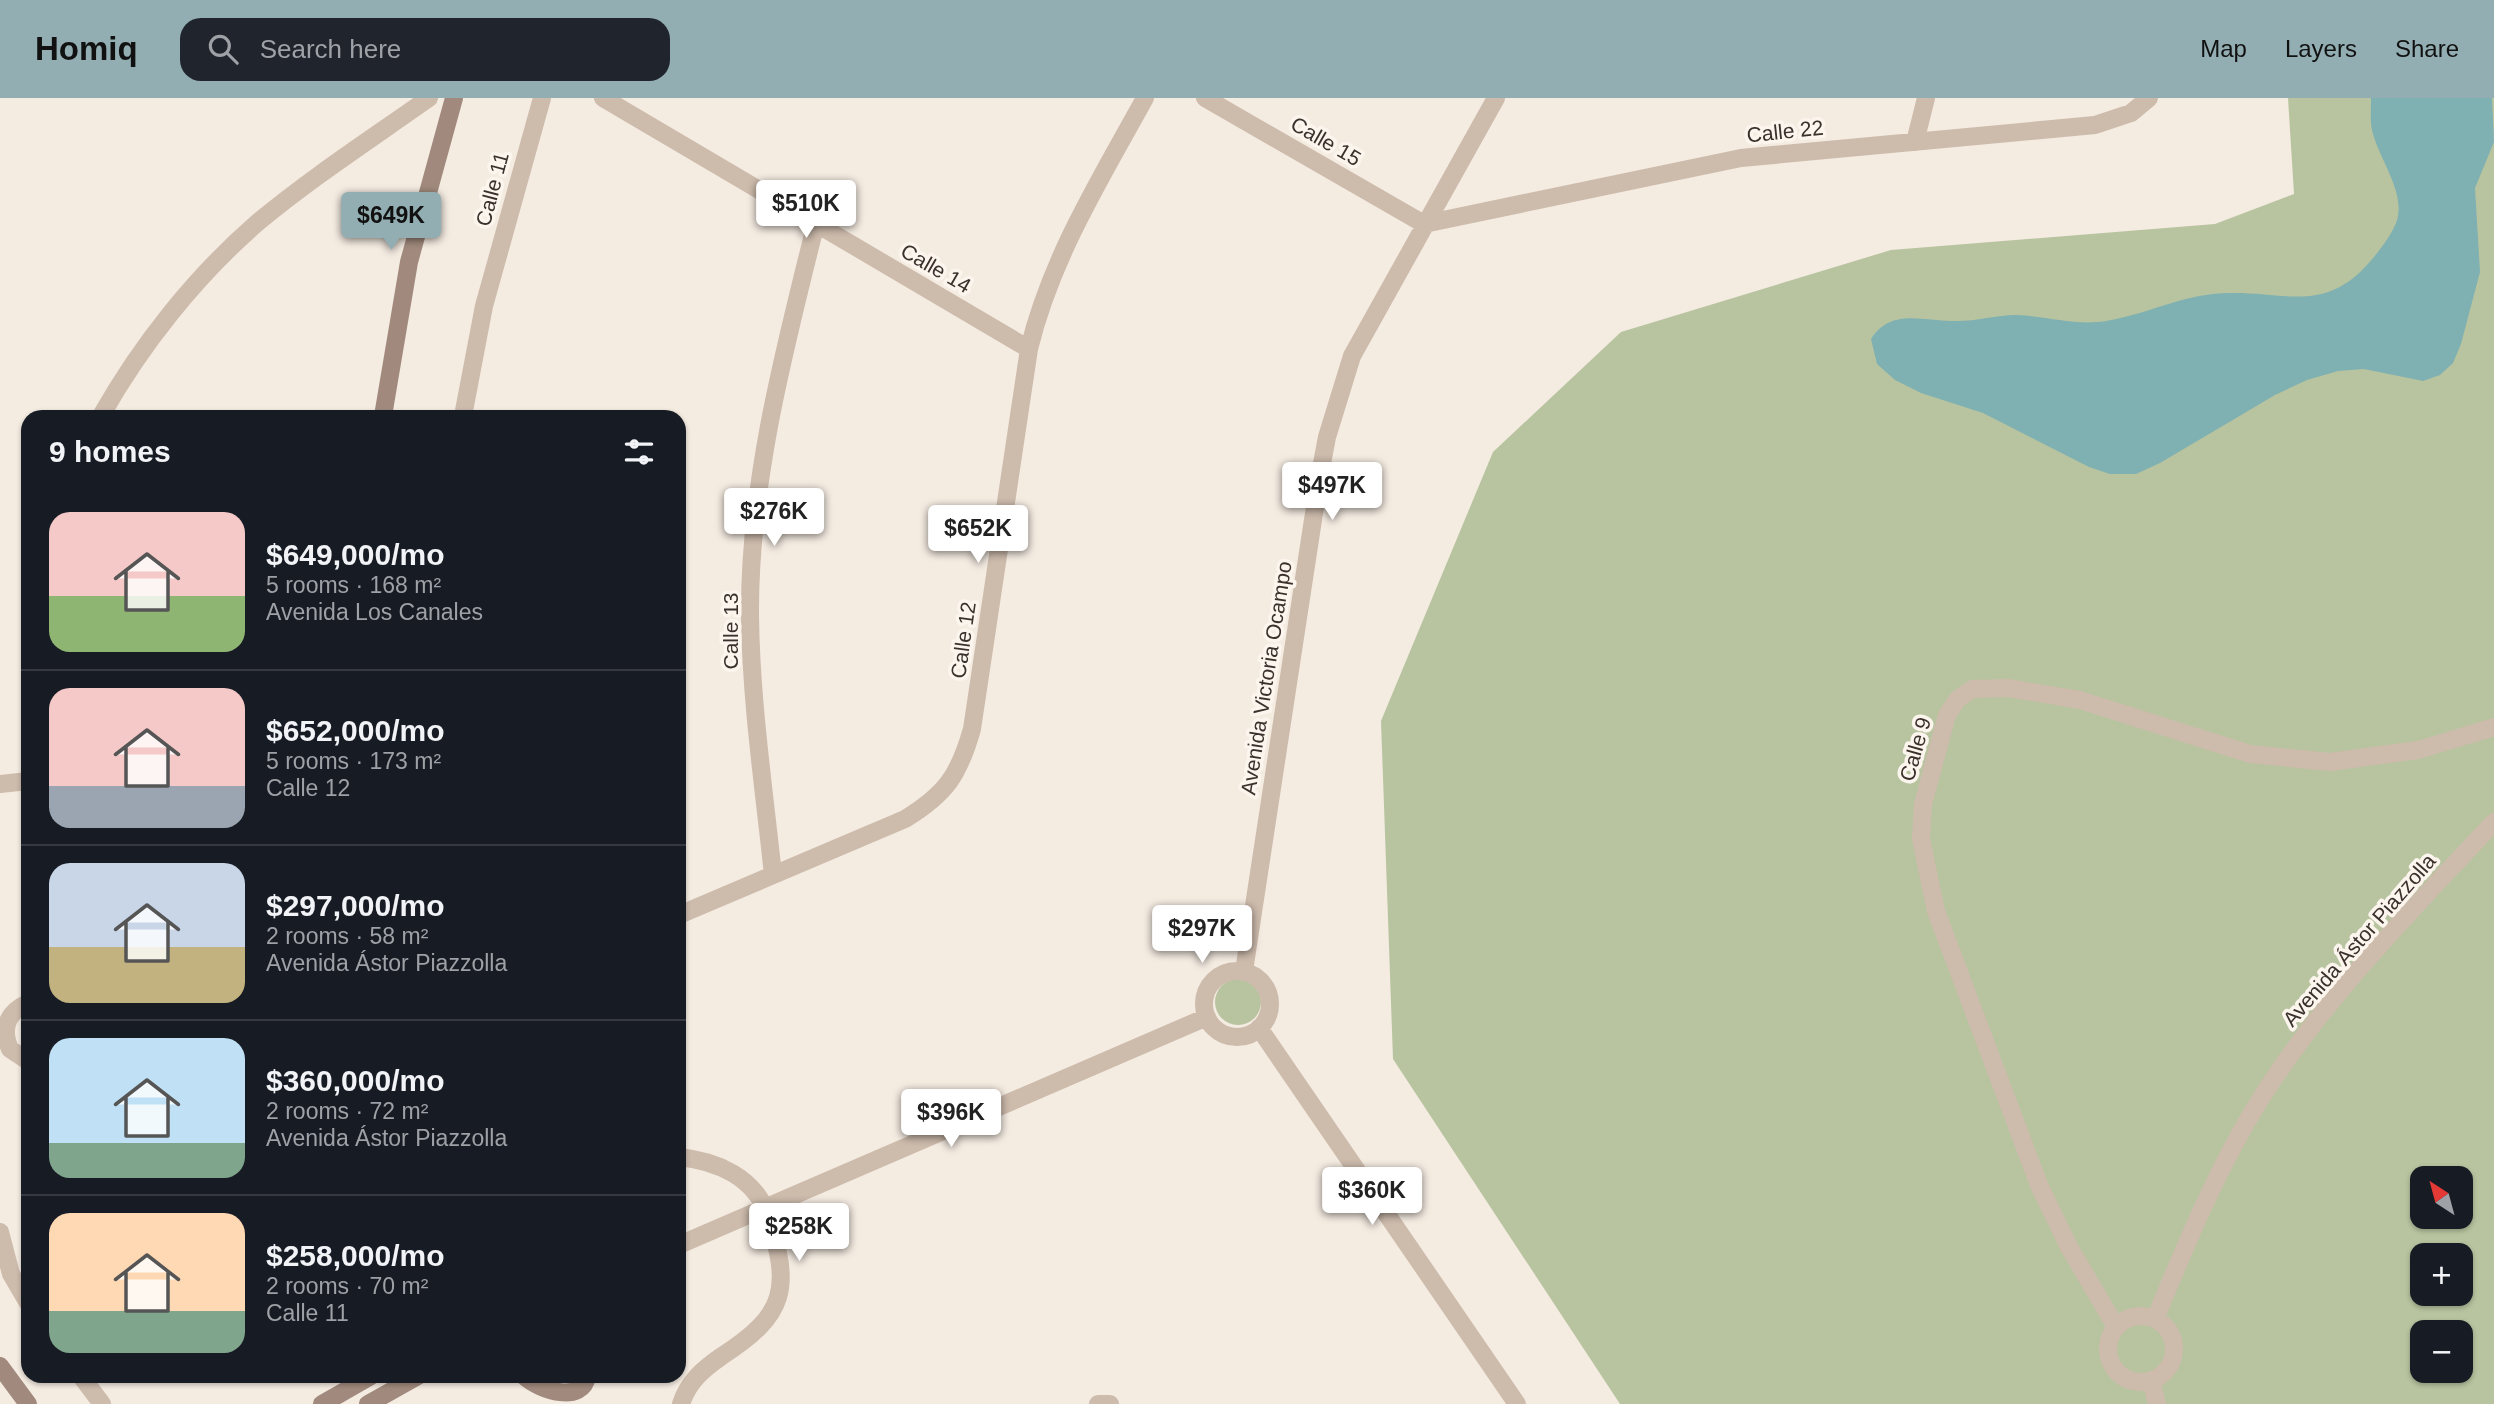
<!DOCTYPE html>
<meta charset="utf-8">
<style>
body{margin:0;font-family:Helvetica,sans-serif;background:#20242c;color:#f1f3f6;height:100vh;display:flex;flex-direction:column;font-size:26px;white-space:nowrap}
*{box-sizing:border-box;margin:0}
p{font-size:23px;color:#9ea1a6}
.icon{flex:none;width:38px;height:38px;fill:none;stroke:currentColor;stroke-width:2;stroke-linecap:round;stroke-linejoin:round}
.map{position:relative;flex:1;overflow:hidden}
.drawer{position:absolute;left:21px;top:312px;width:665px;height:973px;display:flex;flex-direction:column;background:#171b24;border-radius:21px;box-shadow:0 2px 5px #0004}
.drawer>*{flex:none}
.needle{width:46px;rotate:324deg}
.buttons{position:absolute;left:2410px;top:1068px;display:grid;gap:14px}
.buttons a{display:grid;place-items:center;width:63px;height:63px;border-radius:14px;background:#171b24;box-shadow:0 2px 5px #0004;font-size:35px}
.price{position:absolute;translate:-50% -60px;padding:0 16px;border-radius:7px;background:#fff;color:#222;font-size:23px;line-height:46px;filter:drop-shadow(0 2px 4px #0008)}
.price::after{content:'';position:absolute;left:50%;top:42px;width:21px;height:16px;margin-left:-10px;background:inherit;clip-path:polygon(0 0,100% 0,50% 100%)}
.price.on{background:#92aeb2;color:#111}
ul{padding:0;list-style:none}
li{display:flex;align-items:center;gap:21px;height:175px;padding:0 28px}
li+li{border-top:2px solid #363941}
li span{display:grid;place-items:center;flex:none;width:196px;height:140px;border-radius:21px;color:#555}
li>.icon{margin-inline-start:auto}
span .icon{width:84px;height:84px;fill:#fffc;stroke-width:1}
li b{font-size:30px}
h2{display:flex;justify-content:space-between;align-items:center;height:84px;padding:0 28px;font-size:30px}
header{display:flex;align-items:center;gap:42px;box-sizing:border-box;height:98px;padding:0 35px;background:#92aeb2;color:#111}
header strong{font-size:33px}
nav{display:flex;gap:38px;margin-inline-start:auto;font-size:24px}
.search{width:490px;height:63px;background:#20242c;display:flex;align-items:center;gap:18px;box-sizing:border-box;padding:0 24px;border-radius:21px;color:#9ea1a6;font-size:26px}
.map>svg:first-child{display:block}
.green{fill:#b8c4a0;fill-rule:evenodd}
.water{fill:#7fb0b2}
.lines{fill:none;stroke-linecap:round;stroke-linejoin:round}
.street{stroke:#cdbbac;stroke-width:18}
.secondary{stroke:#a18a7d;stroke-width:18}
.labels{text-anchor:middle;dominant-baseline:central;stroke-width:7;stroke-linejoin:round;paint-order:stroke}
.street-label{font-size:21px;fill:#3b302b;stroke:#fbf5ee}
</style>
<header>
<strong>Homiq</strong>
<div class="search"><svg class="icon" aria-label="search" viewBox="0 0 24 24"><circle cx="10" cy="10" r="6"/><path d="M15 15l6 6"/></svg>Search here</div>
<nav><a>Map</a><a>Layers</a><a>Share</a></nav>
</header>
<div class="map">
<svg width="2494" height="1306" viewBox="0 0 2494 1306">
<rect width="100%" height="100%" fill="#f4ebe1"/>
<path class="green" d="M2288,0H2494V1306H1620L1393,961L1381,623L1493,354L1621,234L1891,152L2215,126L2294,96ZM2422,1080H2460V1118H2422ZM2422,1157H2460V1195H2422ZM2422,1234H2460V1272H2422Z
M1215 904a23 23 0 1 1 46 0a23 23 0 1 1-46 0Z"/>
<path class="water" d="M2371,0H2492L2494,44L2475,90L2480,174L2461,246L2453,265L2440,277L2423,283L2364,271L2338,273L2307,282L2275,297L2160,365L2136,376H2110L2089,369L1983,315L1921,295L1895,282L1877,266L1871,241C1891,210 1922,223 1952,223C1974,224 1995,217 2016,217C2046,218 2075,228 2106,223C2143,217 2176,200 2213,196C2281,189 2323,222 2374,159C2382,149 2396,131 2398,118C2403,90 2378,59 2372,32C2370,22 2371,10 2371,0Z"/>
<g class="lines">
<path class="street" d="M603,0L1029,251
M1205,0L1424,126L1741,60L2095,27L2131,15L2149,0
M1915,44L1926,0
M101,318C141,247 195,179 257,125C311,80 371,41 429,0
M463,318L484,208L542,0
M0,686L28,683
M773,777C764,691 751,604 750,518C749,385 784,253 816,125
M679,817L905,721C946,696 959,677 972,631L1029,251C1051,160 1100,82 1145,0
M1244,873L1320,376L1327,339L1352,258L1496,0
M1204 906a33 33 0 1 1 66 0a33 33 0 1 1-66 0Z
M28,905C7,914 1,931 10,951L28,963
M1259,930L1517,1306
M679,1059C717,1063 755,1079 768,1118C791,1190 787,1216 722,1258C703,1271 688,1284 681,1306
M0,1134L11,1176L28,1205
M679,1147L1207,919
M2108 1251a33 33 0 1 1 66 0a33 33 0 1 1-66 0Z
M2155,1221C2186,1146 2218,1069 2261,1000C2326,898 2412,812 2494,724
M2116,1229L2069,1149L2039,1087L1936,813L1921,741L1923,706L1947,617L1958,601L1972,591L2008,590L2080,602L2250,656L2330,664L2418,652L2494,629
M81,1278L102,1306
M2151,1282L2157,1306
M1098,1306H1110"/>
<path class="secondary" d="M383,318L409,164L454,0
M0,1268L28,1306
M524,1278C540,1293 583,1306 587,1278
M322,1306L371,1278
M368,1306L418,1278"/>
</g>
<g class="labels">
<g class="street-label">
<text transform="translate(1785 33) rotate(-6)">Calle 22</text>
<text transform="translate(1326 43) rotate(30)">Calle 15</text>
<text transform="translate(492 91) rotate(-75)">Calle 11</text>
<text transform="translate(936 170) rotate(30)">Calle 14</text>
<text transform="translate(730 533) rotate(-90)">Calle 13</text>
<text transform="translate(963 542) rotate(-82)">Calle 12</text>
<text transform="translate(1266 580) rotate(-81)">Avenida Victoria Ocampo</text>
<text transform="translate(1915 651) rotate(-74)">Calle 9</text>
<text transform="translate(2359 842) rotate(-49)">Avenida Ástor Piazzolla</text>
</g>
</g>
</svg>
<div class="buttons">
<a><svg class="needle" viewBox="-14 -14 28 28"><path d="M0-13l5 13h-10z" fill="#e53935"/><path d="M0 13l5-13h-10z" fill="#9ea1a6"/></svg></a>
<a>+</a>
<a>−</a>
</div>
<b class="price" style="left:806px;top:142px">$510K</b>
<b class="price on" style="left:391px;top:154px">$649K</b>
<b class="price" style="left:1332px;top:424px">$497K</b>
<b class="price" style="left:774px;top:450px">$276K</b>
<b class="price" style="left:978px;top:467px">$652K</b>
<b class="price" style="left:1202px;top:867px">$297K</b>
<b class="price" style="left:951px;top:1051px">$396K</b>
<b class="price" style="left:1372px;top:1129px">$360K</b>
<b class="price" style="left:799px;top:1165px">$258K</b>
<section class="drawer">
<h2>9 homes<svg class="icon" aria-label="filters" viewBox="0 0 24 24"><path d="M4 7h16M4 17h16"/><circle cx="9" cy="7" r="2"/><circle cx="15" cy="17" r="2"/></svg></h2>
<ul>
<li><span style="background:linear-gradient(#f6c9c9 60%,#8fb573 0)"><svg class="icon" aria-label="home" viewBox="0 0 24 24"><path d="M3 11l9-7 9 7M6 9v11h12V9"/></svg></span><div><b>$649,000/mo</b><p>5 rooms · 168 m²</p><p>Avenida Los Canales</p></div></li>
<li><span style="background:linear-gradient(#f6c9c9 70%,#9aa5b1 0)"><svg class="icon" aria-label="home" viewBox="0 0 24 24"><path d="M3 11l9-7 9 7M6 9v11h12V9"/></svg></span><div><b>$652,000/mo</b><p>5 rooms · 173 m²</p><p>Calle 12</p></div></li>
<li><span style="background:linear-gradient(#c9d6e8 60%,#c2b280 0)"><svg class="icon" aria-label="home" viewBox="0 0 24 24"><path d="M3 11l9-7 9 7M6 9v11h12V9"/></svg></span><div><b>$297,000/mo</b><p>2 rooms · 58 m²</p><p>Avenida Ástor Piazzolla</p></div></li>
<li><span style="background:linear-gradient(#bfe0f5 75%,#7fa58c 0)"><svg class="icon" aria-label="home" viewBox="0 0 24 24"><path d="M3 11l9-7 9 7M6 9v11h12V9"/></svg></span><div><b>$360,000/mo</b><p>2 rooms · 72 m²</p><p>Avenida Ástor Piazzolla</p></div></li>
<li><span style="background:linear-gradient(#ffd9b3 70%,#7fa58c 0)"><svg class="icon" aria-label="home" viewBox="0 0 24 24"><path d="M3 11l9-7 9 7M6 9v11h12V9"/></svg></span><div><b>$258,000/mo</b><p>2 rooms · 70 m²</p><p>Calle 11</p></div></li>
</ul>
</section>
</div>
